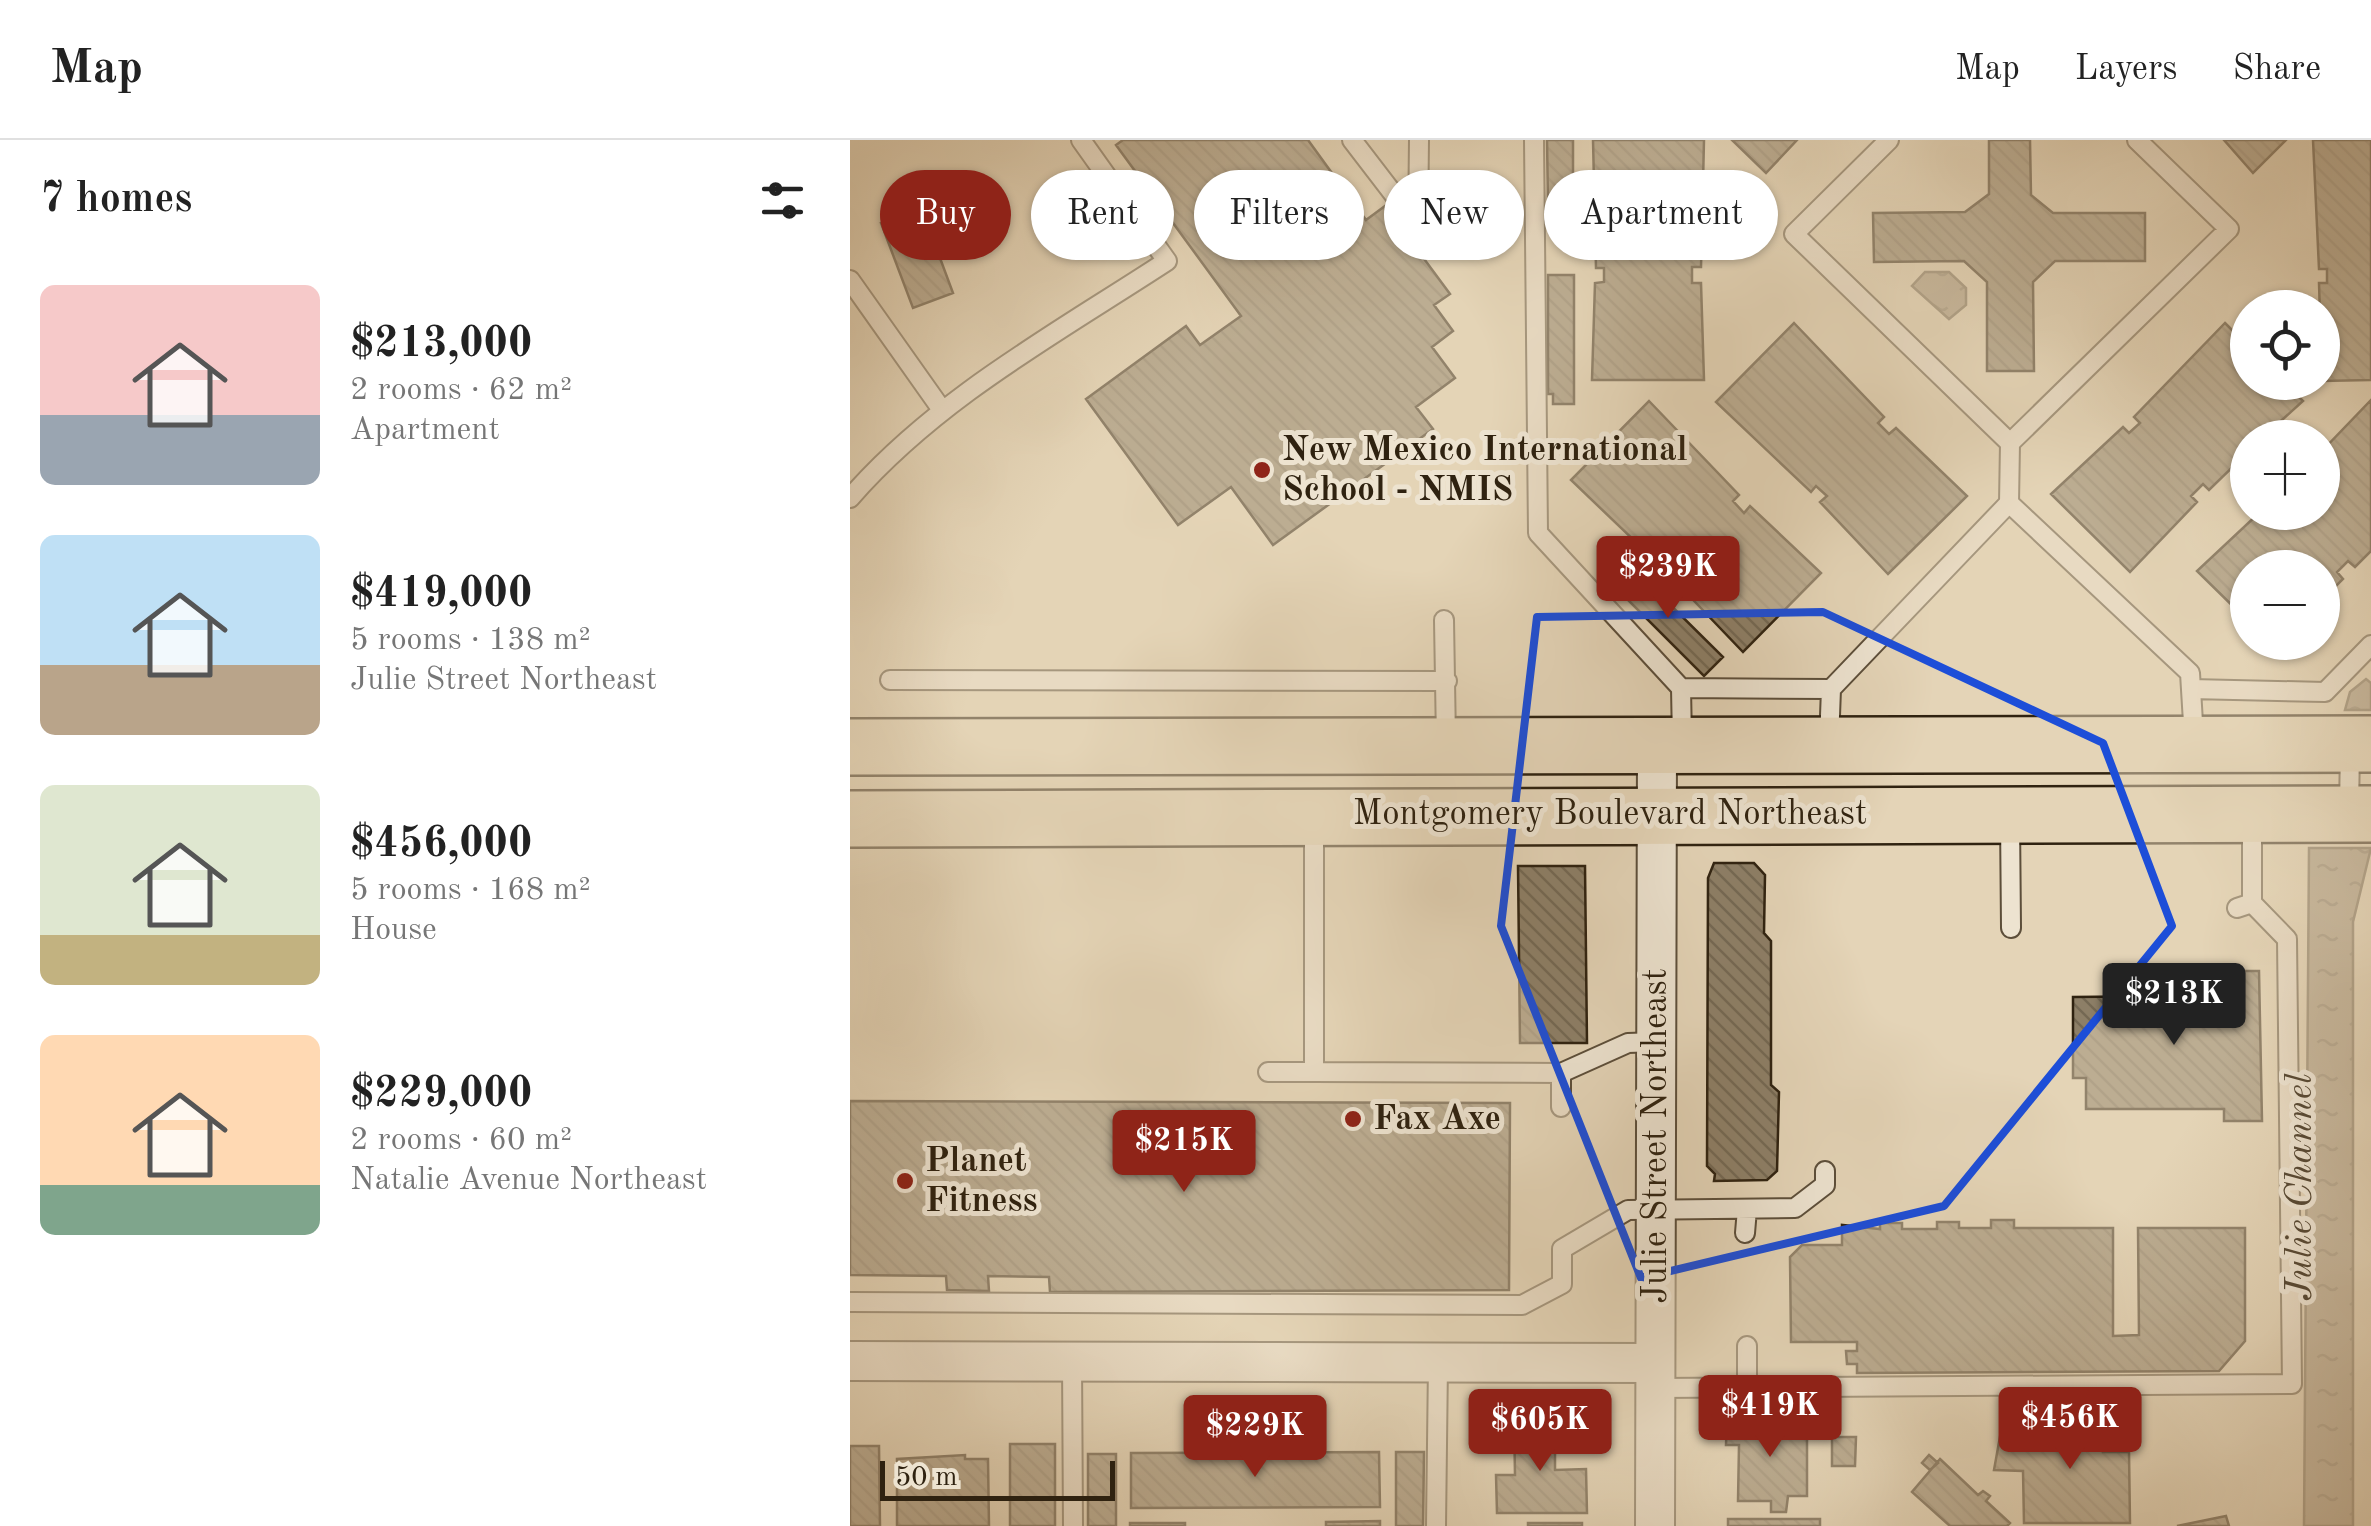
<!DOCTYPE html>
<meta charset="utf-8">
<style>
body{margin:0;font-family:"Old Standard TT",serif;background:#f6f6f6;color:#222;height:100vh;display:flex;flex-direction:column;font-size:38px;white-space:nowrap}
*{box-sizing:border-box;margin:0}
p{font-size:32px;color:#767676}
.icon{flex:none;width:55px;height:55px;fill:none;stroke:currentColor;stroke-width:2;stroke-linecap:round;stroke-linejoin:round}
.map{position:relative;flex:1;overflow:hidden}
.side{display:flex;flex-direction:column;background:#fff;width:850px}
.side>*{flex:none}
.guide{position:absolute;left:30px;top:30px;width:950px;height:90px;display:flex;gap:20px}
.tools{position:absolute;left:1380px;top:150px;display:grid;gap:20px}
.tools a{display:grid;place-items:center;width:110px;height:110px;border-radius:50%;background:#fff;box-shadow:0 2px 8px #0004;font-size:50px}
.scale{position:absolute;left:30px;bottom:25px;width:235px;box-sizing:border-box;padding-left:10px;border:5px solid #2f2210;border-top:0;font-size:28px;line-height:35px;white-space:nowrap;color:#2f2210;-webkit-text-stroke:8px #ede3d0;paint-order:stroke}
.price{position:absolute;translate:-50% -85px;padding:0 22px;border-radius:10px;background:#8f2418;color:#fff;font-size:32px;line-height:65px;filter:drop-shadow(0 2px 5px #0008)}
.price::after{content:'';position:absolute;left:50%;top:60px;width:30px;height:22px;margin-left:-15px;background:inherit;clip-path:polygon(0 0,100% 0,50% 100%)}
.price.on{background:#222;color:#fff}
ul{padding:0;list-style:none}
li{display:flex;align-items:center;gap:30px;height:250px;padding:0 40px}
li span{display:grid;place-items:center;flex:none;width:280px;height:200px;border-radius:15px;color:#555}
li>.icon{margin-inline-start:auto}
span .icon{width:120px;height:120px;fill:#fffc;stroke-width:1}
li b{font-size:42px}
h2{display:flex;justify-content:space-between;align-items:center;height:120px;padding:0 40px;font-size:42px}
.chip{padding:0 35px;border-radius:45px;background:#fff;box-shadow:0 2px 8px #0004;font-size:35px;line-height:90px}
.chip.on{background:#8f2418;color:#fff}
header{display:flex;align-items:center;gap:60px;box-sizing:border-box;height:140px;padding:0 50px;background:#fff;border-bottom:2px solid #e0e0e0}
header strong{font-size:48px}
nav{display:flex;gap:55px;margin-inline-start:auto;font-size:35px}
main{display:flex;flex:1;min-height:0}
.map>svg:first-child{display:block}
.water{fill:url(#water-ripples);stroke:#766852;stroke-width:2.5}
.building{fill:url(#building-back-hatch);stroke:#2f2210;stroke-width:2.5}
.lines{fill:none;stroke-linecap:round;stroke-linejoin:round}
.service-casing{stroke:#5c4e3a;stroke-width:22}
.minor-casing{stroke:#5c4e3a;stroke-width:42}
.primary-casing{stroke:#2f2210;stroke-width:60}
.service{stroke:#ede3d0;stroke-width:18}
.minor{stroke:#ede3d0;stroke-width:38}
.primary{stroke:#e4d4b7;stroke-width:55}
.marked{fill:none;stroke:#1d4ed8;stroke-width:8;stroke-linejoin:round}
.poi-dot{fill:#8f2418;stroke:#ede3d0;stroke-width:4}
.labels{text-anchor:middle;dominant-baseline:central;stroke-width:10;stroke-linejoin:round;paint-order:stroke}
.poi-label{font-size:35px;font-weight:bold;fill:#2f2210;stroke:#ede3d0;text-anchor:start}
.street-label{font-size:35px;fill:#2f2210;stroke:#ede3d0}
.water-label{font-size:38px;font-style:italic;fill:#594b36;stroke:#ede3d0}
</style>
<header>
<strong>Map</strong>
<nav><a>Map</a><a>Layers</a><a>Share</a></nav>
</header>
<main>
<section class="side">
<h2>7 homes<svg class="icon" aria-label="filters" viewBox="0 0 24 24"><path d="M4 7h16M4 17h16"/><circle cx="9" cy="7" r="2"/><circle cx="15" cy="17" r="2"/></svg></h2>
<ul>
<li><span style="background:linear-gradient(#f6c9c9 65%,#9aa5b1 0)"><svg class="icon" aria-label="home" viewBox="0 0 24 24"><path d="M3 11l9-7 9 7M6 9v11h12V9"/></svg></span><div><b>$213,000</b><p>2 rooms · 62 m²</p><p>Apartment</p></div></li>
<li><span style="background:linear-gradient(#bfe0f5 65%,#b9a48a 0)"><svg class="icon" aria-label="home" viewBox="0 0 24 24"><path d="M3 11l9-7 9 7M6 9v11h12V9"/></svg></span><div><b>$419,000</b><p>5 rooms · 138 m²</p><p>Julie Street Northeast</p></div></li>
<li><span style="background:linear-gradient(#dfe7d0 75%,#c2b280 0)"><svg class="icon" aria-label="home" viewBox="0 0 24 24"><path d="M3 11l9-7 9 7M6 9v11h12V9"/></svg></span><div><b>$456,000</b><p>5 rooms · 168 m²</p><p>House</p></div></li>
<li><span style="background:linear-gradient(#ffd9b3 75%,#7fa58c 0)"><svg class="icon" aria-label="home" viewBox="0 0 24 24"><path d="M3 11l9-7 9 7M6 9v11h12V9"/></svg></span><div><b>$229,000</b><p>2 rooms · 60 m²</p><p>Natalie Avenue Northeast</p></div></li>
</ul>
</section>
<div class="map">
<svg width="1521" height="1386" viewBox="0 0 1521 1386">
<defs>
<pattern id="water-ripples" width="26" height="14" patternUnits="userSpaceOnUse" patternTransform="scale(2.5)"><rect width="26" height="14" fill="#a6977e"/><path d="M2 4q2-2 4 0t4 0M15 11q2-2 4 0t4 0" fill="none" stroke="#887b66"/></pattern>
<pattern id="building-back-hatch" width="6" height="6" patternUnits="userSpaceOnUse" patternTransform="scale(2.5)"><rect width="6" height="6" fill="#8d7f67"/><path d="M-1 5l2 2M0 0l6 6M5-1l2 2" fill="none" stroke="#746853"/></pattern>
</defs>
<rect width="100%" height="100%" fill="#e4d4b7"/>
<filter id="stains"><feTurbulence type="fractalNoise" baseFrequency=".002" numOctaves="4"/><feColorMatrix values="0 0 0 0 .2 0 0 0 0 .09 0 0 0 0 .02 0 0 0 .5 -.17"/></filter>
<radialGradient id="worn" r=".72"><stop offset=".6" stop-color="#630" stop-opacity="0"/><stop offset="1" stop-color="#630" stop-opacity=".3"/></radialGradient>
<path class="water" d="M1075,132H1099L1116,148V165L1099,179L1062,146Z
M1516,539L1521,543V570H1495L1500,552Z
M1459,708H1521L1503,782V1386H1454Z"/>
<path class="building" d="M273,0H458L516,80L535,66L600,154L584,165L603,191L582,207L605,238L566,267L583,289L423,405L381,347L328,385L236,259L336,186L350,205L391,176L266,5Z
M697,0H723V62H698Z
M743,0H854L851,127H842V143H851L854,240H742L745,143L754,142V128H746Z
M882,0H947L916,33Z
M1139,0H1180L1181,55L1203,73H1295V121H1205L1183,142L1184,231H1137V142L1114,121L1024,122L1023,73L1115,72L1139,54Z
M1374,0H1436L1403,33Z
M1463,0H1521V240L1472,241L1469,143H1477V129H1469Z
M71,67L103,153L63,168L31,83Z
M698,135H724V264H703V254H698Z
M944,183L1034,277L1028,283L1039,294L1046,288L1117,356L1038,434L970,362L977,356L966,346L961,352L866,262Z
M1375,183L1398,206V242H1434L1453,261L1412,298H1398V312L1359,350L1353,344L1341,356L1347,362L1280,432L1201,354L1273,287L1279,293L1290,283L1284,277Z
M1521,260V411L1505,427L1498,421L1487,432L1493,439L1472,460V428H1398V481L1347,431L1410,372H1472V311Z
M799,261L889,355L883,361L894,373L900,366L971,433L893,512L825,441L831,434L821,424L815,430L721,340Z
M782,427L873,517L854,536L763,445Z
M864,723H904L915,735L914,793L921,801V945L929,952L927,1031L917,1040L864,1041L865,1034L857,1026L858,738Z
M668,726H735L737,903H670Z
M1353,831H1409L1412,981H1374V969H1236V938H1223V857L1327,856Z
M0,961L660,963L659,1150L200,1152L199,1137L138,1136L139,1151L97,1150L96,1136L0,1135Z
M1141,1080H1164V1088H1263V1196L1289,1195L1288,1088H1395V1201L1369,1231L1007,1233V1224H997L996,1211H1007V1202H941L940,1117L952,1105H992V1085L1030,1089V1083H1052V1089H1087V1082H1109V1088H1141Z
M1252,1269L1253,1312H1279L1280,1383H1174L1173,1331L1144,1330L1151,1291L1173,1300V1296H1204L1203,1270Z
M705,1276V1330L736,1329L737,1373H647L646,1335H665L664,1277Z
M877,1278L957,1283V1356H938L936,1372H921V1361H888L889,1305H876Z
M982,1297H1006L1005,1326H982Z
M160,1304H205V1386H160Z
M0,1306H29L30,1386H0Z
M529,1312L530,1367L281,1368V1313Z
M546,1312H574L573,1386H546Z
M238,1314H266V1386H238Z
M115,1315V1319H138L139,1386H47V1319Z
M1079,1315L1088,1323L1080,1330L1072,1323Z
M1090,1319L1128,1355L1133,1351L1140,1356L1136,1361L1160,1383L1157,1386H1100L1062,1352Z
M1376,1376L1379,1386H1327Z
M878,1379H970V1386H878Z
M530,1381V1386H476V1382Z
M280,1383H335V1386H280Z
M678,1383H732V1386H678Z"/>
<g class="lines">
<g class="service-casing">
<path id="service" d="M502,0L568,86L569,0
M684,0L688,393L831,548L832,600
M1039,0L944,94L1160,303
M0,140L92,270
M0,358C87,258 207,193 317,121L231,0
M1159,363L1340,533L1344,599
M594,480L596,601
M40,540L597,541
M831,548L981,549
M1341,549L1475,552L1521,505
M979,602L981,549L1159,363L1160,303L1379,89L1287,0
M1499,668L1500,609
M1160,679L1161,788
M1387,768L1402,763V679
M418,932H464V684
M464,932L711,933L778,903L806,902
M711,933V967
M895,1093L897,1069
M0,1162L672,1165L712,1144V1109L778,1070L945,1068L975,1045V1031
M897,1206V1248
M222,1221L223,1386
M804,1248L1442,1244L1437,799L1402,763
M586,1386L588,1223"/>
</g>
<g class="minor-casing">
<path id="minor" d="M0,1221L804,1223
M805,1386L807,606"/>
</g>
<g class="primary-casing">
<path id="primary" d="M0,607L1521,604
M0,679L1521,674"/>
</g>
<use href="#service" class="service"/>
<use href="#minor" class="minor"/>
<use href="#primary" class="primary"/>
</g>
<path d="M0 0H1521V1386H0ZM973,472L1253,603L1322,786L1094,1066L791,1138L651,786L687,477Z" fill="#e4d4b7" fill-opacity=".55" fill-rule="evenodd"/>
<path class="marked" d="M973,472L1253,603L1322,786L1094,1066L791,1138L651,786L687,477Z"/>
<g class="poi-dot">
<circle cx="412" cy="330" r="10"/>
<circle cx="503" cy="979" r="10"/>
<circle cx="55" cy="1041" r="10"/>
</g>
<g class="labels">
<g class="poi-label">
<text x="432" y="310">New Mexico International<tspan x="432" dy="40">School - NMIS</tspan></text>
<text x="523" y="979">Fax Axe</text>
<text x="75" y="1021">Planet<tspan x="75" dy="40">Fitness</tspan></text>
</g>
<g class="street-label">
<text x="760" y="674">Montgomery Boulevard Northeast</text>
<text transform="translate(806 996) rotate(-90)">Julie Street Northeast</text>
</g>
<g class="water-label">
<text transform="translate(1451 1047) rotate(-90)">Julie Channel</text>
</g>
</g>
<rect width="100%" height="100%" filter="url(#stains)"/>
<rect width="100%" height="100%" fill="url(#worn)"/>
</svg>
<div class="tools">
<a><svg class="icon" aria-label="locate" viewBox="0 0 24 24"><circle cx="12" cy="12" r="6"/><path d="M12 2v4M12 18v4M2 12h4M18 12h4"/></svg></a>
<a>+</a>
<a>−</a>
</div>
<div class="scale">50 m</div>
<b class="price" style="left:818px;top:481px">$239K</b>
<b class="price on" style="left:1324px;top:908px">$213K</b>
<b class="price" style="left:334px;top:1055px">$215K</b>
<b class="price" style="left:920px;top:1320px">$419K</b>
<b class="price" style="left:1220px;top:1332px">$456K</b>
<b class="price" style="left:690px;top:1334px">$605K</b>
<b class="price" style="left:405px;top:1340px">$229K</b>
<div class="guide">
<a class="chip on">Buy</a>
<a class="chip">Rent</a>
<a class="chip">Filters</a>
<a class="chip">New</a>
<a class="chip">Apartment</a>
</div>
</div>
</main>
